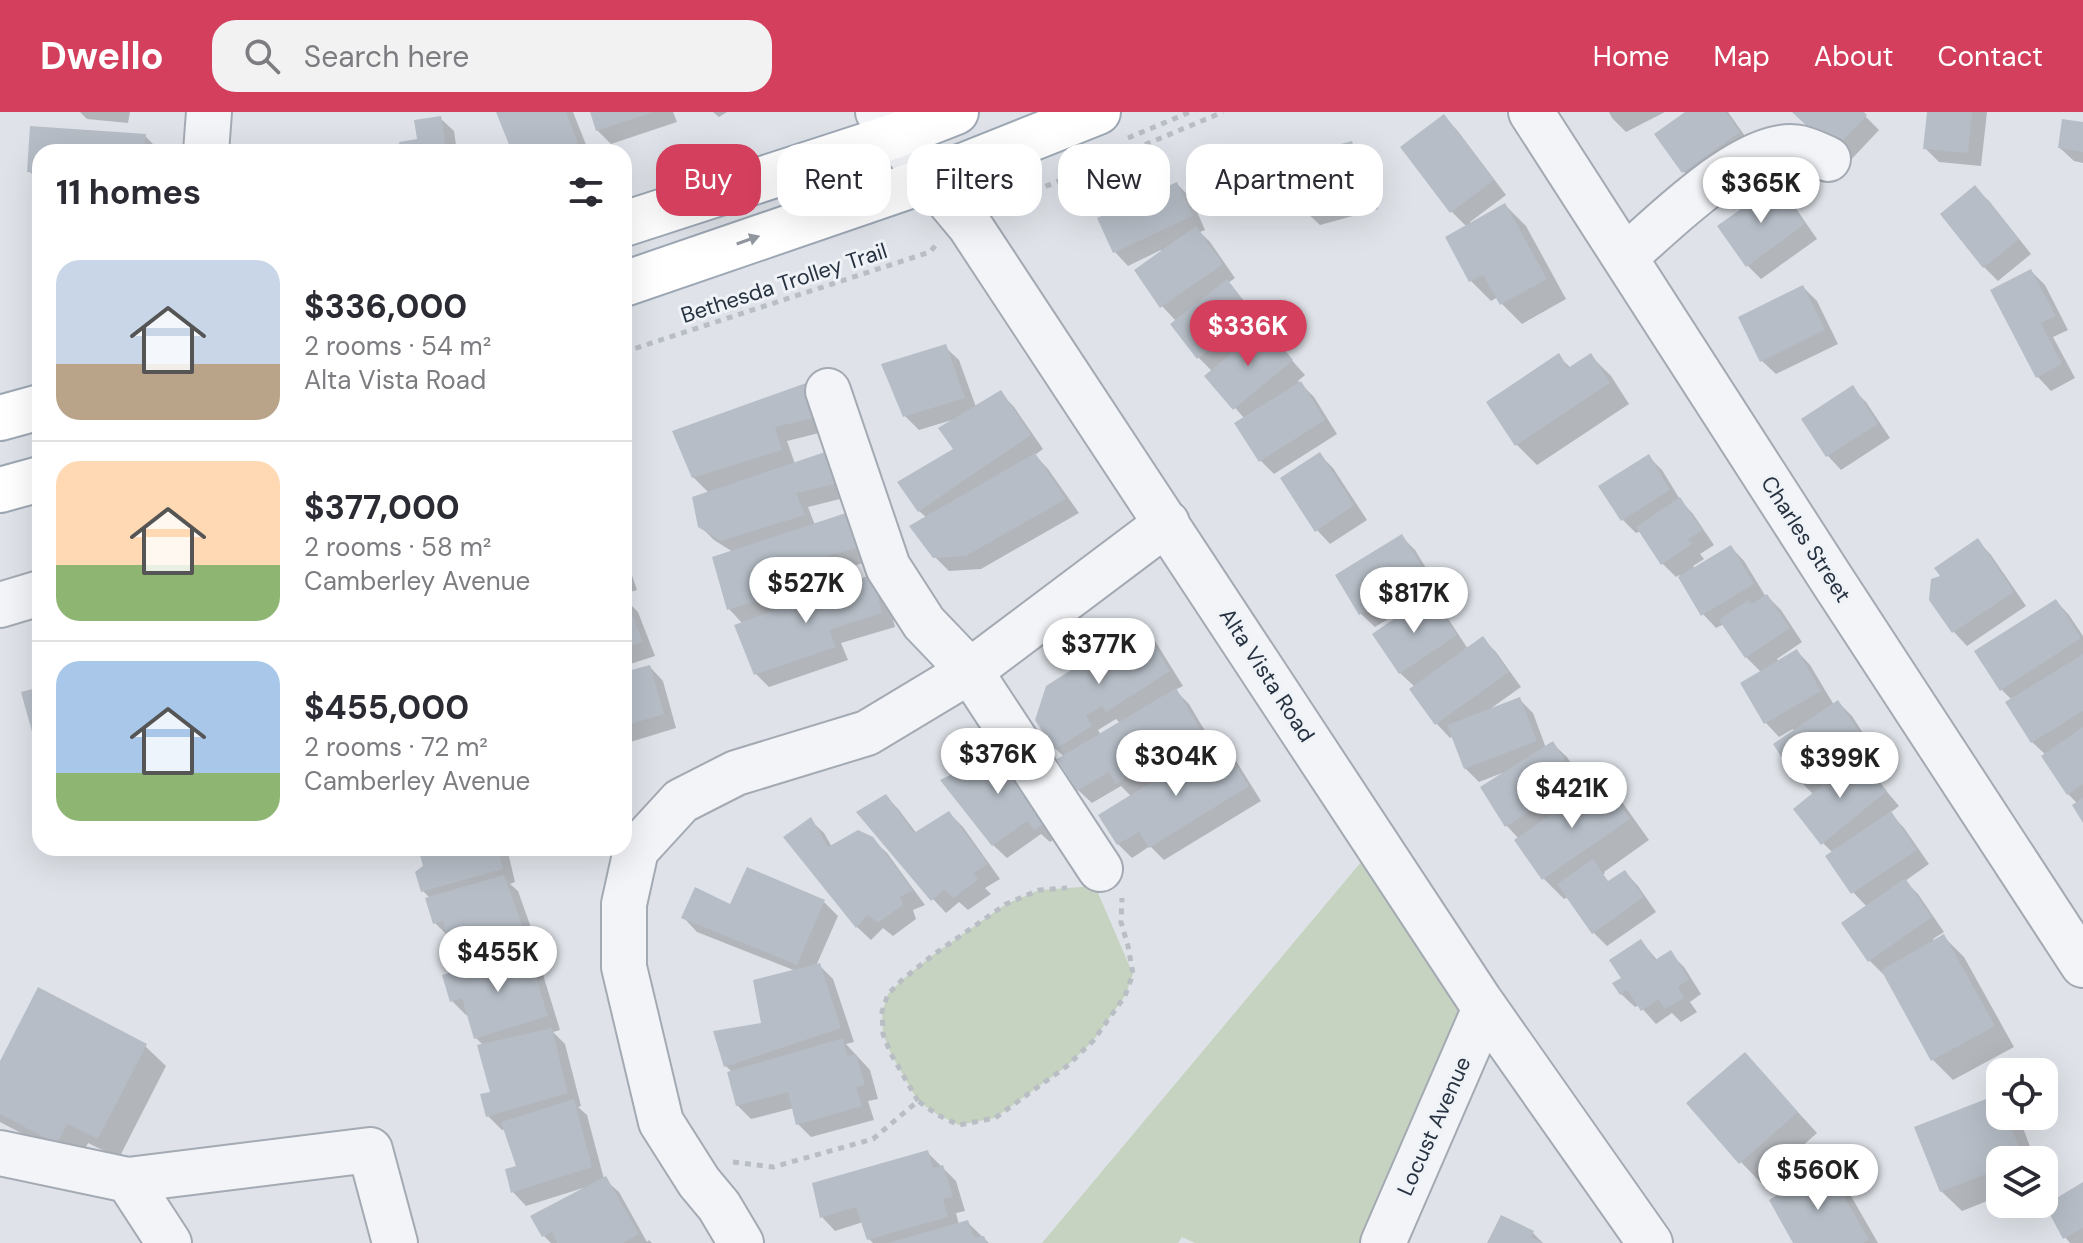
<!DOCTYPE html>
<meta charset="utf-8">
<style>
body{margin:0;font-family:"DM Sans",sans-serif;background:#f2f2f3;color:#2b2b33;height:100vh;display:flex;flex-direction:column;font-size:30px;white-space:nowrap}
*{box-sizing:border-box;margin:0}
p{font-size:26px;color:#7c7c81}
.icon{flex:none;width:44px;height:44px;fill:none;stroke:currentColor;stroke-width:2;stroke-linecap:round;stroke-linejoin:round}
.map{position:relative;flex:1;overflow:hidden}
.sheet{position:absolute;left:32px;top:32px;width:600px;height:712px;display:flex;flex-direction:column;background:#fff;border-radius:24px;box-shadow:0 8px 32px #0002}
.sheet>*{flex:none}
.top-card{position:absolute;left:656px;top:32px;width:760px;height:72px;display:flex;gap:16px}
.controls{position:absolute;left:1986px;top:946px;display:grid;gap:16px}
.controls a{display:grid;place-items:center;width:72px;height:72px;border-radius:16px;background:#fff;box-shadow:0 8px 32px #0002;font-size:40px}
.price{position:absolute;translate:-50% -68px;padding:0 18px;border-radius:28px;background:#fff;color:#222;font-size:26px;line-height:52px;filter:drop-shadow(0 2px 4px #0008)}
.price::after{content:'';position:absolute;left:50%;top:48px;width:24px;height:18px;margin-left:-12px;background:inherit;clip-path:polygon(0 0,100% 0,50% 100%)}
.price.current{background:#d33f5d;color:#fff}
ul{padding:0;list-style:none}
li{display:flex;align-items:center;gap:24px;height:200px;padding:0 24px}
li+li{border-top:2px solid #e1e1e2}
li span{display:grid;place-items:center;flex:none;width:224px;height:160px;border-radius:24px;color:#555}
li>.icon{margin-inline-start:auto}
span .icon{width:96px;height:96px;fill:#fffc;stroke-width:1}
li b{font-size:34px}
h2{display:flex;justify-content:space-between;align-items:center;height:96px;padding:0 24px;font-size:34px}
.chip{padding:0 28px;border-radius:24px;background:#fff;box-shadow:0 8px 32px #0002;font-size:28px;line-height:72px}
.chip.current{background:#d33f5d;color:#fff}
header{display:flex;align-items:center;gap:48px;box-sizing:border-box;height:112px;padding:0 40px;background:#d33f5d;color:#fff}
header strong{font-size:38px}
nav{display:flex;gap:44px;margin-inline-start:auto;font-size:28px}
.search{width:560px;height:72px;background:#f2f2f3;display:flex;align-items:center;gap:20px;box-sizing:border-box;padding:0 28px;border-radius:24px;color:#7c7c81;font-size:30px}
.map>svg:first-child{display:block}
.green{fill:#c6d3c0}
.shadow{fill:#0003;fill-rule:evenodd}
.building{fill:#b6bdc6}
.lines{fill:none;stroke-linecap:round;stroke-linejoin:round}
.minor-casing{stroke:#a4aab3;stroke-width:48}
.major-casing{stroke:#9ea8b5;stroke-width:48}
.path{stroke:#b9bec4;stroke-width:5;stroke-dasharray:6 6;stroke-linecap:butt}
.minor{stroke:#f2f4f7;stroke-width:44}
.major{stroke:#fff;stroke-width:44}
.oneway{fill:#9398a0}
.labels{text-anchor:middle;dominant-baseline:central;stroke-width:6;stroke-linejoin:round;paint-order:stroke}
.street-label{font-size:22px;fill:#273241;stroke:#eff2f6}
</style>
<header>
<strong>Dwello</strong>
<div class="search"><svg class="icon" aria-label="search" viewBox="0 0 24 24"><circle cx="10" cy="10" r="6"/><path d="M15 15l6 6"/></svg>Search here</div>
<nav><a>Home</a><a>Map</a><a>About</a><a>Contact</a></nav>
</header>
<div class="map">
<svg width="2083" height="1131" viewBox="0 0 2083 1131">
<rect width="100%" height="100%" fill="#dfe3e9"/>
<path class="green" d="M1377,731L1480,889L1377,1131H1195L1182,1125L1178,1131H1042Z
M1095,774L1133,862L1125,884L1093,929L1067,954L995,1006L959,1013L938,1003L918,989L891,942L883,922L882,900L888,882L902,868L933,843L1006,792L1039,778Z"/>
<path class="shadow" d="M80,0H130L128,11L87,7Z
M499,0H573L589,40H514Z
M592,0H673L677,10L611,32L597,18Z
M713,0H727L719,5Z
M1609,0H1665L1626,20L1612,6Z
M1689,0H1728L1752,34L1697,74L1684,60L1657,23Z
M1795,0H1861L1879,18L1848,51Z
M1929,0H1987L1981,54L1939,50L1925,36Z
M1443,4L1457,18L1506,83L1470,110L1471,112L1505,93L1526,114L1566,187L1522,212L1502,192L1498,185L1491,189L1471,169L1467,115L1452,100L1403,35Z
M440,6L454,19L457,40H402L419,28Z
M2083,12V51L2074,49L2060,36Z
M32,16L145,24L159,38L158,40H40V70L29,59Z
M1351,32L1365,45L1378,97L1320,113L1306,100Z
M1177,72L1191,86L1205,118L1200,120L1210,130L1235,166L1228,171L1266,216L1265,218L1305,263L1298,269L1314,285L1337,322L1274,362L1261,349L1245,307L1207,264L1212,259L1199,246L1177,210L1162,194L1161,138L1128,154L1115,140Z
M1776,74L1790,88L1817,127L1761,167L1747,153Z
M1975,76L1989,89L2031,142L1998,169L1984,155L1942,102Z
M2031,159L2045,173L2068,218L2053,225L2075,266L2051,279L2038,265Z
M1803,175L1817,189L1838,232L1776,262L1762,249Z
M945,235L959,248L976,295L1001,281L1014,295L1043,337L1035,343L1048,357L1079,401L981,457L949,459L935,445L927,406L919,399L956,338L952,308L919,318L905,304Z
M1590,243L1611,264L1629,292L1537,353L1517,333L1489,290L1558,244L1571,256Z
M808,272L831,318L787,329L795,352L831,340L852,384L808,395L815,413L848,402L876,447L834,460V478H886L895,515L841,531L848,548L769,575L755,561L743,512L729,497L733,440L714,428L700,414L709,381L693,365Z
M1852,276L1866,290L1890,326L1841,358L1828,344L1804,308Z
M1319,342L1333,356L1367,408L1330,432L1317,418Z
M1648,344L1662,358L1681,389L1693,402L1714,433L1700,442L1704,447L1693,454L1695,457L1731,435L1744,449L1766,485L1767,484L1781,498L1802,530L1777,547L1779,550L1797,539L1810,553L1834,593L1838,590L1852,604L1875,640L1861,649L1899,694L1890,701L1904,716L1929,752L1905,769L1918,782L1944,820L1933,827L1935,830L1944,825L1964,845L2014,935L1953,968L1933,948L1885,861L1883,862L1869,848L1867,795L1853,780L1833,741L1823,731L1813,682L1799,668L1775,632L1794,620L1793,617L1779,625L1766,611L1761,560L1746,545L1724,512L1716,516L1703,502L1679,463L1676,465L1662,451L1641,419L1636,421L1623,408Z
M1401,424L1415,438L1438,476L1375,515L1361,502L1338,464Z
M1978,429L1991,443L2026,494L1967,534L1954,520L1943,465Z
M624,440L637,478L624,482Z
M624,486L638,500L655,544L624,554Z
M1429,486L1443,499L1468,537L1483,527L1496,540L1521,575L1490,597L1519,587L1533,601L1546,636L1553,632L1567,645L1588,679L1602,669L1622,690L1649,728L1604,760L1605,762H1601L1612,778L1625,760L1638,774L1656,800L1607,834L1593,820L1568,785L1564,787L1544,767L1517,728L1519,727L1507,714L1502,661L1479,670L1465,656L1453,624L1450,626L1437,612L1412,578L1415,575L1400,561Z
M2056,489L2069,503L2083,524V707L2078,692L2068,682L2046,643L2032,630L2012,588L2001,577Z
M1141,516L1155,529L1183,574L1175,578L1189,592L1214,634L1219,630L1233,644L1261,689L1164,748L1150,734L1132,746L1118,732L1132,685L1121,674L1092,691L1078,678L1064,645L1055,636ZM1116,607L1120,611L1101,623L1098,618Z
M650,555L663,569L676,616L624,632V562Z
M944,669L1067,718L1050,730L1041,722L1007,746L993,733Z
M886,684L899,698L917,722L949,701L963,715L1000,767L985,776L991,782L968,798L959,790L946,801L933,787Z
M810,708L824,721L832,735L872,727L887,741L925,793L913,798L916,807L893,824L883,816L871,828L857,815L786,726Z
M420,736H507L515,770L510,772L518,779L540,841L529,844L541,856L560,918L553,920L565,932L581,994L578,995L587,1003L604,1067L619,1080L647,1130L649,1128L652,1131H551L544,1124L583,1078V1076L526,1094L513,1080L519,1055L506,1017L502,1018L488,1004L483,983L493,981L484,934L476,926L469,902L466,903L452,889L462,860L455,853L449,825L435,811L431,787L423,779L425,754Z
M824,790L838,804L816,854L819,853L833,867L854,930L846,932L870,958L878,987L868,989L874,1008L811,1025L798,1012L794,996L751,1007L737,993L732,960L726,954L763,913L796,859L697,820L684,806L731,794Z
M1641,829L1658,849L1670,841L1684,855L1701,882L1690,890L1697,900L1681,910L1672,901L1656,912L1639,893L1635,895L1621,882L1624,866Z
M145,934L166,954L119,1046L88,1031L78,1051L0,1010V953Z
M1745,942L1817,1021L1761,1071L1741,1050Z
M1998,984L2000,1004L2019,1005L2035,1048H2000V1084L1962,1099L1941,1079Z
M927,1040L956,1069L965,1099L956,1101L959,1113L967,1110L989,1131H873L869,1127L863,1110L835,1119L822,1105Z
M1827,1057L1847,1077L1878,1131H1795Z
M2083,1072V1131H2070L2065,1125Z
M1502,1105L1533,1121L1543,1131H1490Z"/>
<path class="building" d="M496,0H566L578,31L557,40H512Z
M590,0H651V1L596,19Z
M1685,0H1726L1740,20L1682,61L1654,22Z
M1792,0H1864L1867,3L1833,39Z
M1927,0H1972L1968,41L1923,37Z
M1444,2L1494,68L1450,101L1400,35Z
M441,4L447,40H400L399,30L417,27L414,8Z
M2062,7L2083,10V40L2058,36Z
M30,14L146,22L144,40H40V61L27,60Z
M1352,29L1366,84L1304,101L1289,46Z
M1177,70L1193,104L1113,141L1097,106Z
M1776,72L1805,112L1746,155L1717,114Z
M1975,73L2019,127L1983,156L1940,102Z
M1505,91L1547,167L1500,193L1483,163L1469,170L1445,125Z
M1196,114L1223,152L1160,196L1134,158Z
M2031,157L2056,204L2041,211L2062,252L2036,266L1990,178Z
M1227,167L1254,202L1197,247L1170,212Z
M1803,173L1825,218L1760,250L1738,205Z
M1264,214L1293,248L1233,298L1204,264Z
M946,232L965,286L903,305L881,252Z
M1559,241L1568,256L1591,241L1610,271L1515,334L1486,290Z
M1301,269L1325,308L1259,350L1234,311Z
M809,270L819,305L775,315L782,338L692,366L672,319Z
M1853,273L1878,312L1826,345L1801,307Z
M1001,278L1031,323L918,400L897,370L953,337L938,316Z
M831,338L839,371L796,381L805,403L721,429L698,415L692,385Z
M1320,340L1354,393L1315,420L1280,366Z
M1035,341L1066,387L966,444L933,446L909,414Z
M1649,342L1670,378L1621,409L1598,374Z
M1680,385L1702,418L1688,428L1692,432L1661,453L1636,415Z
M849,400L864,434L821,446V469L727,498L712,445Z
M1402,422L1426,461L1359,503L1335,463Z
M1978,426L2014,480L1952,521L1929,488L1931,467L1940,464L1934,456Z
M1731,433L1754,472L1701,504L1678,465Z
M873,462L882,501L829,518L836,535L754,563L734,513Z
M624,482L643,530L624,536Z
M1767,482L1790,516L1745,546L1719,508L1748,488L1751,492Z
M1429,483L1457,523L1399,562L1372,522Z
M2056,487L2081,526L2000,579L1974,539Z
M1142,513L1170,559L1106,600L1102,594L1086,604L1092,614L1054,638L1035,608L1046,574Z
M1483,524L1509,560L1435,613L1409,577Z
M1797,537L1821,579L1764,612L1740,571Z
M2083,542V599L2031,631L2005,590Z
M650,553L664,602L624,614V560Z
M40,575V625L34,627L21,580Z
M1176,576L1202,620L1116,672L1109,660L1077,679L1057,647Z
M1520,585L1537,629L1464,657L1447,613Z
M1838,588L1863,625L1797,669L1773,632Z
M2083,615V672L2067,683L2041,644Z
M1220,628L1249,674L1149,736L1139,720L1117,733L1098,703Z
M1553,629L1578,669L1505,715L1480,675Z
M1008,635L1054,703L1035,718L1027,709L992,734L940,668Z
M1858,644L1887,679L1821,733L1793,697Z
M1602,667L1630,707L1542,768L1514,728Z
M886,682L914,721L949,699L988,752L973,761L979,767L953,786L944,778L931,789L856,700Z
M2083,686V711L2072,693Z
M1891,699L1917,738L1851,782L1825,744Z
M811,705L828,735L858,718L873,725L913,778L900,785L903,793L878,811L868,803L856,816L783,725Z
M418,736H498L503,757L421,780L415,760L423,754Z
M1593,747L1608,769L1625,758L1644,785L1592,822L1557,772Z
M747,755L825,788L797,853L681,806L695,775L730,792Z
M504,763L527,827L453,854L443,809L433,812L425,786Z
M1905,766L1932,805L1868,850L1841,811Z
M1944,822L1995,914L1931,949L1881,858Z
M1641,827L1655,848L1671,838L1689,867L1678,875L1684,886L1665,897L1659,887L1641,899L1627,878L1620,883L1612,871L1621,866L1609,848Z
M528,840L548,904L474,927L462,886L450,890L442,863Z
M820,851L841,916L724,955L713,919L761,911L753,868Z
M38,875L147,932L98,1027L67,1012L57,1032L0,1002V949Z
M552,916L568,981L486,1005L480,982L490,980L477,933Z
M843,926L847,944L856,942L865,973L856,975L862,994L796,1013L788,980L736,994L727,960Z
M1745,940L1798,1000L1739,1052L1686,991Z
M1999,982L2000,1004H2007L2024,1048H2000V1067L1997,1069L1994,1059L1940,1080L1914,1015Z
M574,987L592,1055L511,1081L505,1057L516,1054L501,1010Z
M928,1038L933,1056L943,1053L953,1085L943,1087L948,1105L867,1128L856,1095L820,1106L812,1071Z
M1827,1054L1869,1128L1863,1131H1793L1769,1088Z
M606,1064L639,1122L623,1131H557L552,1120L542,1125L530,1104Z
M2083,1070V1116L2063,1127L2045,1093Z
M1501,1103L1534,1119L1531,1125L1543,1131H1487Z
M968,1108L974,1125L984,1124L987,1131H888Z"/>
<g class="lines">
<g class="minor-casing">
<path id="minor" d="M878,0L895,24L970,114L1480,889L1650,1131
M1531,0L1832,468L2083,853
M206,40L209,0
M1625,145C1661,114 1749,24 1800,36C1809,38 1819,43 1828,47
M828,279L888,455L924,511L970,559L1100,757
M0,493L40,481
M0,1041L128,1068L370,1038L395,1131
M128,1068L169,1131
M741,1131L719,1094L699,1070L661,1010L624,855V792L636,738L681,689L736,661L867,621L970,559L1167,411
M1383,1131L1485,896"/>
</g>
<g class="major-casing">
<path id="major" d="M624,112L895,24L956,0
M624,172L930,67L1098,0
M0,306L40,295
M0,378L40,367"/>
</g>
<path class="path" d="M1128,26L1190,0
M1004,98L1025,83L1223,0
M624,240L930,140L936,133
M918,989L891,942L883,922L882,900L888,882L902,868L933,843L1006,792L1039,778L1067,776
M733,1050L773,1055L873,1027L918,989L938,1003L959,1013L995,1006L1067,954L1093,929L1125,884L1133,862L1128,834L1121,810L1122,786"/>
<use href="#minor" class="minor"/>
<use href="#major" class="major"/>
</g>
<defs><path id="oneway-solid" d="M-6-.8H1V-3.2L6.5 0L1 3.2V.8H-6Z" transform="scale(2)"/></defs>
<use class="oneway" href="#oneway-solid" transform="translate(748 128) rotate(-19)"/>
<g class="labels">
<g class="street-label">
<text transform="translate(784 171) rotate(-18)">Bethesda Trolley Trail</text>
<text transform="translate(1806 427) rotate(57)">Charles Street</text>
<text transform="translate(1267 563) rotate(57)">Alta Vista Road</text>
<text transform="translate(1434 1014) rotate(-66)">Locust Avenue</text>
</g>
</g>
</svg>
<div class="controls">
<a><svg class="icon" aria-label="locate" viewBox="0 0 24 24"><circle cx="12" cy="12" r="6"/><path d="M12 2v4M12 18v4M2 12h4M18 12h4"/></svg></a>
<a><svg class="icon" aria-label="layers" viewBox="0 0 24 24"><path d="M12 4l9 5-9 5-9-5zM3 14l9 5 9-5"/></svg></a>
</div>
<b class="price" style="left:1761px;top:113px">$365K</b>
<b class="price current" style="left:1248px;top:256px">$336K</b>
<b class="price" style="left:806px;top:513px">$527K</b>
<b class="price" style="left:1414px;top:523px">$817K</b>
<b class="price" style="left:1099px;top:574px">$377K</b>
<b class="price" style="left:998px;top:684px">$376K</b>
<b class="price" style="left:1176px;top:686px">$304K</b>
<b class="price" style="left:1840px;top:688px">$399K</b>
<b class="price" style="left:1572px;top:718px">$421K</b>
<b class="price" style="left:498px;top:882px">$455K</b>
<b class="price" style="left:1818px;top:1100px">$560K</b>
<div class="top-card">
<a class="chip current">Buy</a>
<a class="chip">Rent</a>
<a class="chip">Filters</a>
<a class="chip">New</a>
<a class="chip">Apartment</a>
</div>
<section class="sheet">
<h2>11 homes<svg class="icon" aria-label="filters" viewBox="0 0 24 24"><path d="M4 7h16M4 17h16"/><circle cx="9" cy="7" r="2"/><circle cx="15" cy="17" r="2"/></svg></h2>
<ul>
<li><span style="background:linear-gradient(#c9d6e8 65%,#b9a48a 0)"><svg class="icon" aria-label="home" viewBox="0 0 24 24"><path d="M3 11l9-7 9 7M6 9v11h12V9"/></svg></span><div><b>$336,000</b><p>2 rooms · 54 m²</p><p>Alta Vista Road</p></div></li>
<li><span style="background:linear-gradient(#ffd9b3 65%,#8fb573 0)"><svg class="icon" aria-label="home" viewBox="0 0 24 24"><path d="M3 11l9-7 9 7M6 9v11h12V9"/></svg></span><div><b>$377,000</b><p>2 rooms · 58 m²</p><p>Camberley Avenue</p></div></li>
<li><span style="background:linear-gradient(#a9c7e8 70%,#8fb573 0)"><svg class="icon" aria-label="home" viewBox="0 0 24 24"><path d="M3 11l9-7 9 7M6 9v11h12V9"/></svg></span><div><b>$455,000</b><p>2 rooms · 72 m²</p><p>Camberley Avenue</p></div></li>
</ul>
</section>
</div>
